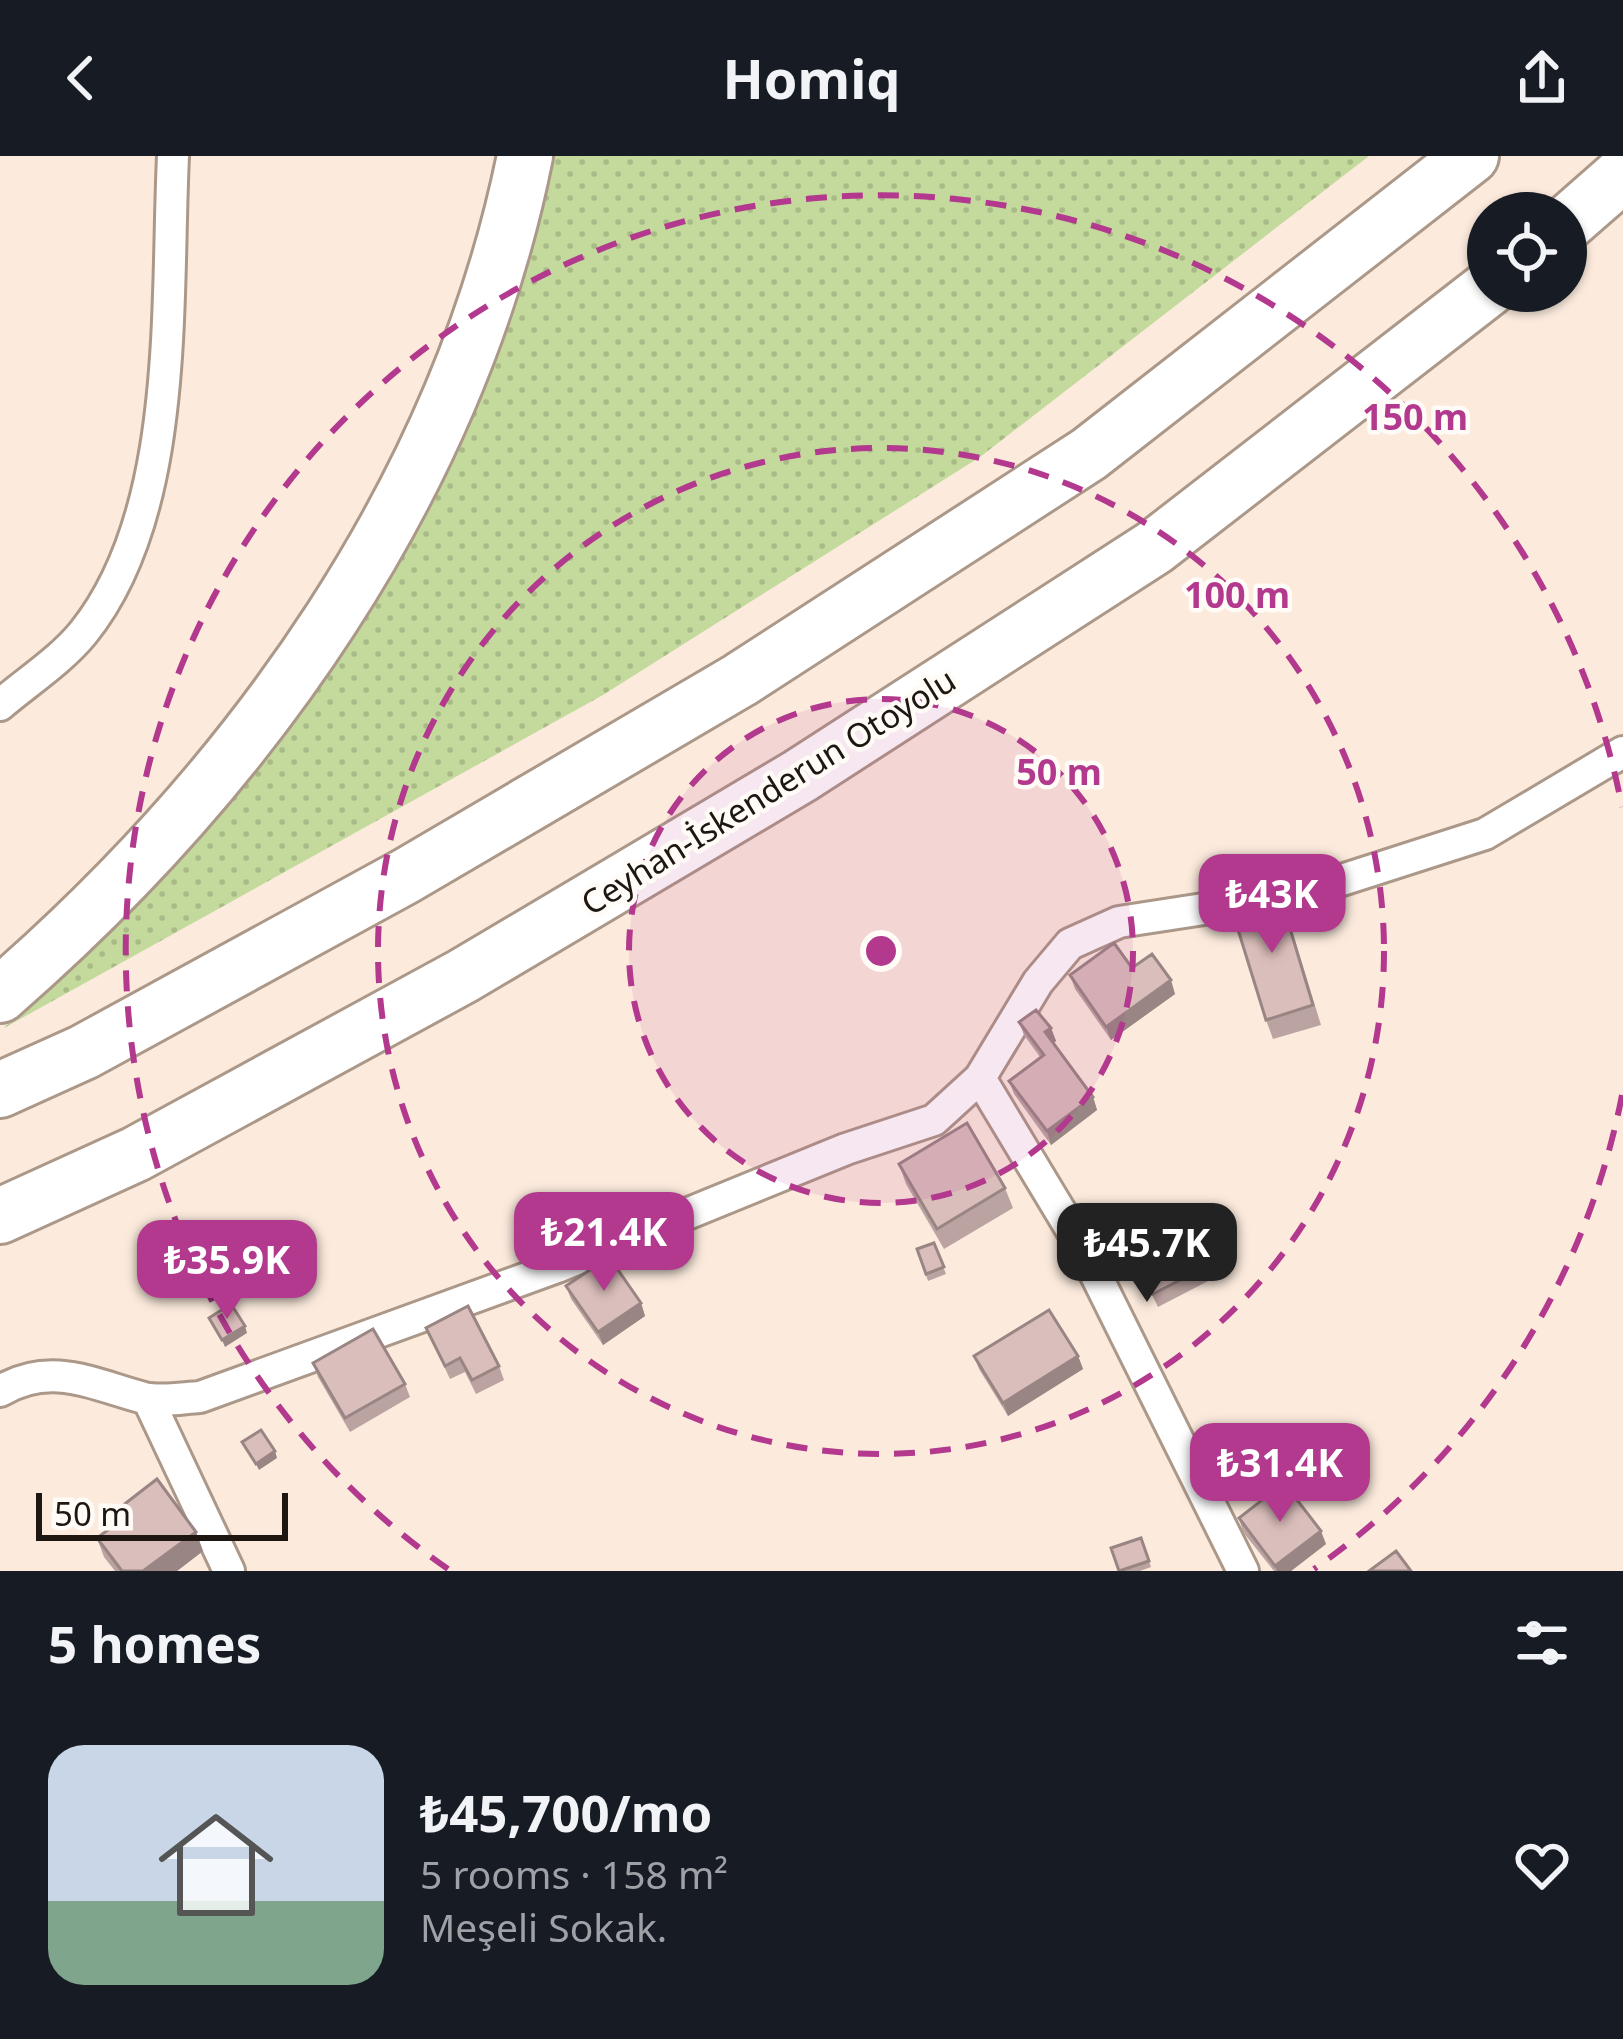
<!DOCTYPE html>
<meta charset="utf-8">
<style>
body{margin:0;font-family:"Noto Sans",sans-serif;background:#242831;color:#f1f3f6;height:100vh;display:flex;flex-direction:column;font-size:45px;white-space:nowrap}
*{box-sizing:border-box;margin:0}
p{font-size:39px;color:#9ea1a6}
.icon{flex:none;width:66px;height:66px;fill:none;stroke:currentColor;stroke-width:2;stroke-linecap:round;stroke-linejoin:round}
.map{position:relative;height:1415px;overflow:hidden}
.drawer{display:flex;flex-direction:column;background:#171b24;flex:1}
.drawer>*{flex:none}
.fabs{position:absolute;left:1467px;top:36px;display:grid;gap:24px}
.fabs a{display:grid;place-items:center;width:120px;height:120px;border-radius:50%;background:#171b24;box-shadow:0 3px 9px #0004;font-size:60px}
.scale{position:absolute;left:36px;bottom:30px;width:252px;box-sizing:border-box;padding-left:12px;border:6px solid #1e1610;border-top:0;font-size:33px;line-height:42px;white-space:nowrap;color:#1e1610;-webkit-text-stroke:9px #fffbf7;paint-order:stroke}
.price{position:absolute;translate:-50% -102px;padding:0 27px;border-radius:24px;background:#b2398d;color:#fff;font-size:39px;line-height:78px;filter:drop-shadow(0 3px 6px #0008)}
.price::after{content:'';position:absolute;left:50%;top:72px;width:36px;height:27px;margin-left:-18px;background:inherit;clip-path:polygon(0 0,100% 0,50% 100%)}
.price.on{background:#222;color:#fff}
ul{padding:0;list-style:none}
li{display:flex;align-items:center;gap:36px;height:300px;padding:0 48px}
li+li{border-top:3px solid #363941}
li span{display:grid;place-items:center;flex:none;width:336px;height:240px;border-radius:36px;color:#555}
li>.icon{margin-inline-start:auto}
span .icon{width:144px;height:144px;fill:#fffc;stroke-width:1}
li b{font-size:51px}
h2{display:flex;justify-content:space-between;align-items:center;height:144px;padding:0 48px;font-size:51px}
header{display:flex;justify-content:space-between;align-items:center;height:156px;padding:0 48px;background:#171b24;font-size:54px;font-weight:700}
.map>svg:first-child{display:block}
.grass{fill:url(#grass-dots)}
.lines{fill:none;stroke-linecap:round;stroke-linejoin:round}
.street-casing{stroke:#ac9888;stroke-width:36}
.highway-casing{stroke:#ac9888;stroke-width:60}
.street{stroke:#fff;stroke-width:30}
.highway{stroke:#fff;stroke-width:54}
.wall{fill:#bba3a1}
.shaded-wall{fill:#998583}
.building{fill:#dabebb;stroke:#998583;stroke-width:3}
.ring{fill:none;stroke:#b2398d;stroke-width:6;stroke-dasharray:21 15}
.labels{text-anchor:middle;dominant-baseline:central;stroke-width:9;stroke-linejoin:round;paint-order:stroke}
.street-label{font-size:33px;fill:#1e1610;stroke:#fffbf7}
.centre{fill:#b2398d;stroke:#fffbf7;stroke-width:6}
.ring-label{font-size:36px;text-anchor:middle;font-weight:bold;fill:#b2398d;stroke:#fffbf7;stroke-width:9;stroke-linejoin:round;paint-order:stroke}
</style>
<header><svg class="icon" aria-label="back" viewBox="0 0 24 24"><path d="M15 5l-7 7 7 7"/></svg>Homiq<svg class="icon" aria-label="share" viewBox="0 0 24 24"><path d="M12 15V3M7 8l5-5 5 5M5 13v7h14v-7"/></svg></header>
<div class="map">
<svg width="1623" height="1415" viewBox="0 0 1623 1415">
<defs>
<pattern id="grass-dots" width="8" height="8" patternUnits="userSpaceOnUse" patternTransform="scale(3)"><rect width="8" height="8" fill="#c4da9d"/><path d="M2 2h.1M6 6h.1" fill="none" stroke="#a8ba86" stroke-width="1.8" stroke-linecap="round"/></pattern>
</defs>
<rect width="100%" height="100%" fill="#fcebdd"/>
<path class="grass" d="M553,0H1369L980,301L603,539L4,872L188,692L348,483L408,391Z"/>
<g class="lines">
<g class="street-casing">
<path id="street" d="M0,549C27,526 61,504 83,477C180,357 166,148 173,0
M980,922L1083,1093L1243,1415
M0,1235C51,1205 92,1228 144,1242C161,1246 182,1242 200,1241L557,1111L846,993L934,964L980,922L1038,826L1070,788L1119,766L1295,739L1485,678L1623,596
M148,1243L229,1415"/>
</g>
<g class="highway-casing">
<path id="highway" d="M1566,68L1623,18
M0,839C252,620 458,332 525,0
M0,934L84,896L406,720L740,524L1089,298L1471,0
M0,1060L136,998L463,820L800,620L1155,391L1488,133"/>
</g>
<use href="#street" class="street"/>
<use href="#highway" class="highway"/>
</g>
<path class="wall" d="M1286,755L1321,869L1273,883L1266,864Z
M1132,812L1175,838L1111,884L1075,833L1070,819Z
M1019,866L1051,872L1056,885L1053,887L1093,941L1097,954L1051,989L1014,938L1009,925L1040,901L1024,879Z
M899,1008L1005,1032L1013,1052L944,1093L906,1028Z
M1123,1080L1207,1110L1212,1123L1158,1151Z
M934,1087L946,1118L928,1125L917,1093Z
M566,1130L641,1147L645,1160L603,1189L571,1143Z
M426,1172L499,1210L504,1224L476,1238L465,1216L450,1223Z
M974,1200H1078L1083,1213L1008,1260L979,1213Z
M313,1207L405,1228L410,1241L350,1276L318,1221Z
M113,1357L196,1376L203,1395L177,1415H115L104,1401L97,1382L117,1367Z
M1239,1362L1326,1388L1291,1415H1274L1243,1376Z
M1141,1382L1151,1411L1140,1415H1119Z"/>
<path class="shaded-wall" d="M1171,824L1175,838L1111,884L1106,871Z
M1051,872L1056,885L1050,890L1045,876Z
M1093,941L1097,954L1051,989L1047,975Z
M641,1147L645,1160L603,1189L598,1176Z
M245,1170L247,1177L225,1191L222,1184Z
M1078,1200L1083,1213L1008,1260L1003,1247Z
M275,1295L277,1302L259,1314L256,1308Z
M1321,1375L1326,1388L1291,1415H1277L1275,1410Z
M196,1376L203,1395L177,1415H143Z"/>
<path class="building" d="M1279,736L1313,849L1266,864L1231,751Z
M1114,787L1132,812L1152,798L1171,824L1106,871L1070,819Z
M1036,854L1051,872L1045,876L1093,941L1047,975L1009,925L1044,899L1019,866Z
M967,967L1005,1032L937,1073L899,1008Z
M1177,1052L1207,1110L1153,1138L1123,1080Z
M934,1087L944,1111L926,1118L917,1093Z
M609,1101L641,1147L598,1176L566,1130Z
M231,1148L245,1170L222,1184L209,1162Z
M468,1150L499,1210L472,1224L460,1202L445,1210L426,1172Z
M1049,1154L1078,1200L1003,1247L974,1200Z
M373,1173L405,1228L345,1262L313,1207Z
M261,1274L275,1295L256,1308L242,1286Z
M157,1323L196,1376L143,1415H122L97,1382L120,1365L113,1357Z
M1284,1327L1321,1375L1275,1410L1239,1362Z
M1141,1382L1149,1405L1119,1415L1111,1392Z
M1396,1395L1411,1415H1369Z"/>
<circle cx="881" cy="795" r="252" fill="#b2398d" fill-opacity=".12"/>
<g class="ring">
<circle cx="881" cy="795" r="252"/>
<circle cx="881" cy="795" r="503"/>
<path d="M1622 939A755 755 0 0 1 1314 1413M448 1413A755 755 0 1 1 1622 651"/>
</g>
<g class="labels">
<g class="street-label">
<text transform="translate(768 635) rotate(-32)">Ceyhan-İskenderun Otoyolu</text>
</g>
</g>
<circle cx="881" cy="795" r="18" class="centre"/>
<g class="ring-label">
<text x="1415" y="274">150 m</text>
<text x="1237" y="452">100 m</text>
<text x="1059" y="629">50 m</text>
</g>
</svg>
<div class="fabs">
<a><svg class="icon" aria-label="locate" viewBox="0 0 24 24"><circle cx="12" cy="12" r="6"/><path d="M12 2v4M12 18v4M2 12h4M18 12h4"/></svg></a>
</div>
<div class="scale">50 m</div>
<b class="price" style="left:1272px;top:800px">₺43K</b>
<b class="price" style="left:604px;top:1138px">₺21.4K</b>
<b class="price on" style="left:1147px;top:1149px">₺45.7K</b>
<b class="price" style="left:227px;top:1166px">₺35.9K</b>
<b class="price" style="left:1280px;top:1369px">₺31.4K</b>
</div>
<section class="drawer">
<h2>5 homes<svg class="icon" aria-label="filters" viewBox="0 0 24 24"><path d="M4 7h16M4 17h16"/><circle cx="9" cy="7" r="2"/><circle cx="15" cy="17" r="2"/></svg></h2>
<ul>
<li><span style="background:linear-gradient(#c9d6e8 65%,#7fa58c 0)"><svg class="icon" aria-label="home" viewBox="0 0 24 24"><path d="M3 11l9-7 9 7M6 9v11h12V9"/></svg></span><div><b>₺45,700/mo</b><p>5 rooms · 158 m²</p><p>Meşeli Sokak.</p></div><svg class="icon" aria-label="heart" viewBox="0 0 24 24"><path d="M12 20l-8-8c-3-5 5-10 8-4 3-6 11-1 8 4z"/></svg></li>
</ul>
</section>
